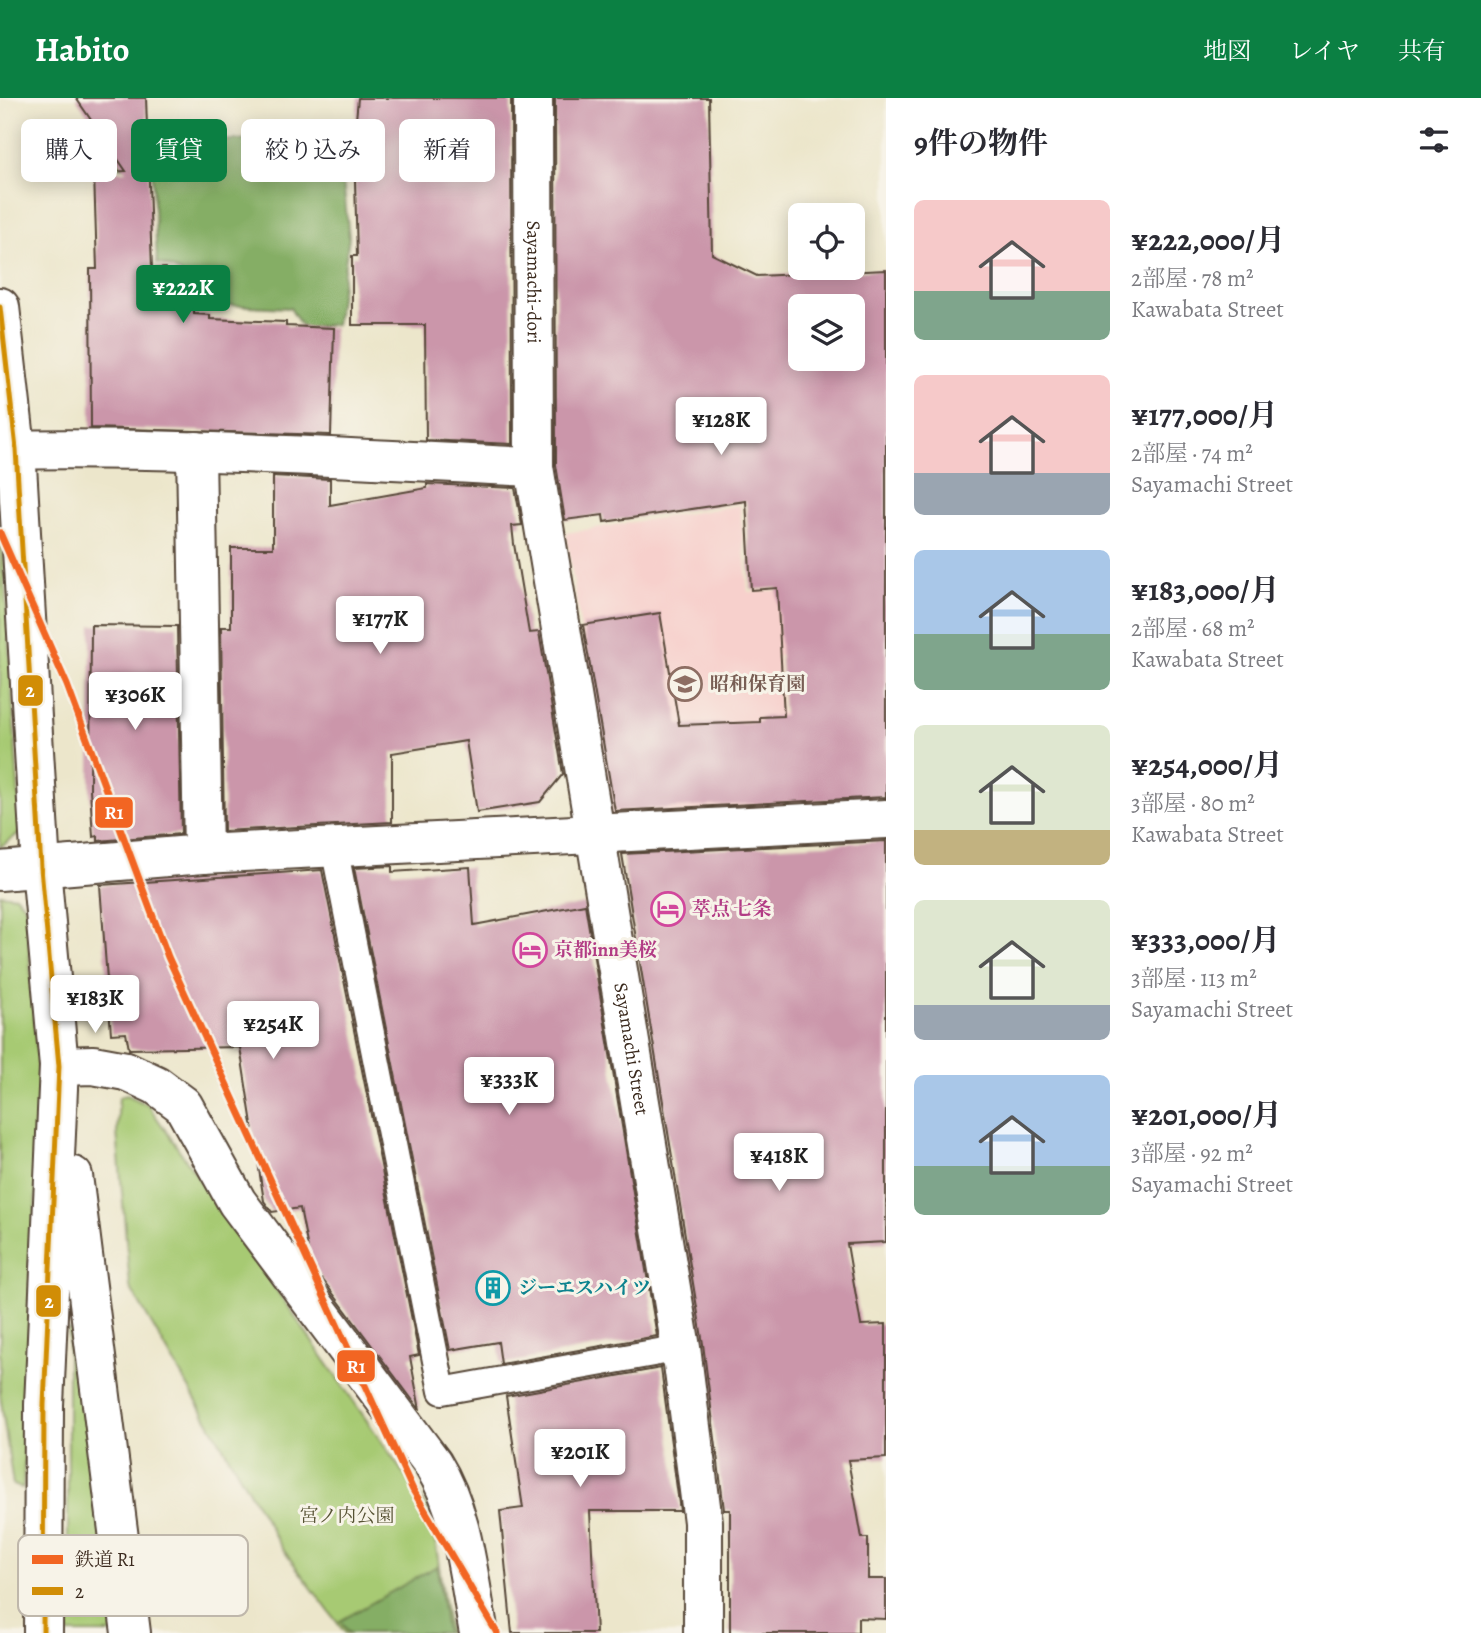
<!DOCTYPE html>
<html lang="ja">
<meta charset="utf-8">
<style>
body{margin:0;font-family:Alegreya,"Noto Serif JP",serif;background:#f7f7f7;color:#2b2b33;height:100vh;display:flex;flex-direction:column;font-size:26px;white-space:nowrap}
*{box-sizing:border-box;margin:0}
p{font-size:23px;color:#7c7c81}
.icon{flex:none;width:38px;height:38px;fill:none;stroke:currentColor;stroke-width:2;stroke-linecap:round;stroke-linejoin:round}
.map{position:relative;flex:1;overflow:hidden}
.side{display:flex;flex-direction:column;background:#fff;width:595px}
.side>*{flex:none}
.top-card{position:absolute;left:21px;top:21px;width:665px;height:63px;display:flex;gap:14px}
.fabs{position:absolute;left:788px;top:105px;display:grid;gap:14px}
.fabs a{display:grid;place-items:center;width:77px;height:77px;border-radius:10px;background:#fff;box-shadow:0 4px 18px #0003;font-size:35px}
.price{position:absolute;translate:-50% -60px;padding:0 16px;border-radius:7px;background:#fff;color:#222;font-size:23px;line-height:46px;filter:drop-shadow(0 2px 4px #0008)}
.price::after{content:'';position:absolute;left:50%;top:42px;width:21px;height:16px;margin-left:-10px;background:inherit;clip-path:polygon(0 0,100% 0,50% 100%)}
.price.active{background:#0b8043;color:#fff}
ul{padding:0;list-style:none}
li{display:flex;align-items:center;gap:21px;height:175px;padding:0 28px}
li span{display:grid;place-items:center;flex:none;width:196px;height:140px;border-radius:10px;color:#555}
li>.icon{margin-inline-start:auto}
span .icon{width:84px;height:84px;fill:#fffc;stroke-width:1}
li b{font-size:30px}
h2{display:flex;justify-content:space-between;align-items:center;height:84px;padding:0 28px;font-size:30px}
.tag{padding:0 24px;border-radius:10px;background:#fff;box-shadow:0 4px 18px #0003;font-size:24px;line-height:63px}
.tag.active{background:#0b8043;color:#fff}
header{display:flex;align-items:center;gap:42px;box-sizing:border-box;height:98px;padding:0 35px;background:#0b8043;color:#fff}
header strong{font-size:33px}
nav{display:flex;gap:38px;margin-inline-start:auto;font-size:24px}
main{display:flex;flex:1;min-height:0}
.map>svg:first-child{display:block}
.built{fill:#f7d0cc}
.green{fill:#a7ca73;stroke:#717a48;stroke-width:2}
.forest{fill:#85ae65;stroke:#606c42;stroke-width:2}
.building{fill:#cb96aa;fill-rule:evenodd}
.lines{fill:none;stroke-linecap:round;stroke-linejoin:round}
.service-casing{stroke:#564638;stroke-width:30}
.pedestrian-casing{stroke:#564638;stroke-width:42}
.minor-casing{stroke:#564638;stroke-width:42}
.tertiary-casing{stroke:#564638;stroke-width:42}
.service{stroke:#fff;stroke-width:26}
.pedestrian{stroke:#fff;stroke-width:38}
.minor{stroke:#fff;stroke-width:38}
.tertiary{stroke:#fff;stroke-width:38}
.bus-1-casing{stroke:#f7f3e8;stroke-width:10}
.bus-1{stroke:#d18d06;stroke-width:5}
.rail-1-casing{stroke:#f7f3e8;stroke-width:12}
.rail-1{stroke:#f26522;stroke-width:7}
.labels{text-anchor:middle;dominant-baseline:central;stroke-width:6;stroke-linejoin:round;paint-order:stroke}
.street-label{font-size:19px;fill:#3b2a1e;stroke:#f7f3e8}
.education-label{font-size:19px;font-weight:bold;fill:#785e54;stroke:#f7f3e8;text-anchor:start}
.hotel-label{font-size:19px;font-weight:bold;fill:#b23c85;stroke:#f7f3e8;text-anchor:start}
.culture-label{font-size:19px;font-weight:bold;fill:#0d838f;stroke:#f7f3e8;text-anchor:start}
.park-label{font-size:19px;fill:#565233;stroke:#f7f3e8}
.key{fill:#f7f3e8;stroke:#bfb7ab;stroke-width:2}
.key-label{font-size:19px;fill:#3b2a1e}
.line-badge{stroke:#f7f3e8;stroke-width:2.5}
.badge-label{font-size:19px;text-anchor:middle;font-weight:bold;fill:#fff}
</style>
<header>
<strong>Habito</strong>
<nav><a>地図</a><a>レイヤ</a><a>共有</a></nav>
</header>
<main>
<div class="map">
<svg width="886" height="1535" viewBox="0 0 886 1535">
<rect width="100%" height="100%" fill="#f7f3e8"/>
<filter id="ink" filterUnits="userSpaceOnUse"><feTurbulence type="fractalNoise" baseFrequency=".0143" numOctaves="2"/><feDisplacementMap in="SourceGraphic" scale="14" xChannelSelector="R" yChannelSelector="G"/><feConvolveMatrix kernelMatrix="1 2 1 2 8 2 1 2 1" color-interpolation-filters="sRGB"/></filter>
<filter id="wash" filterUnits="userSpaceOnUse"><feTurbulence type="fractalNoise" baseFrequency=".00686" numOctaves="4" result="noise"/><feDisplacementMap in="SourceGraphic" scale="28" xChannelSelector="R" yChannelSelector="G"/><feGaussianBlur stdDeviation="1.57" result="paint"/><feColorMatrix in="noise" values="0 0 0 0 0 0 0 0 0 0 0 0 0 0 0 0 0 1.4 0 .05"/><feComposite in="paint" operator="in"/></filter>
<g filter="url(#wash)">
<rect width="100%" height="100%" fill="#ece6cb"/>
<path class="built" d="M740,407L748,494L814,490L819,554L778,557L781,615H813L817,709L610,719L566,435Z"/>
<path class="green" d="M0,413L21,734L0,749Z
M0,796L16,798L26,810L40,998L23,1390L13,1387L0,1296Z
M127,997L148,1007L426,1408L433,1428L449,1535H345L282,1450L130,1189L117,1034L119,999Z
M68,1232H75L114,1535H68Z"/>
<path class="forest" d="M276,40L339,46L349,139L336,226L303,231L290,210L205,206C194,184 182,171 157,165L152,69H95L92,60L97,49Z
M437,1468L446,1535H349L340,1523Z"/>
<g id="blocks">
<path class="building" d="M76,0H146L152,171L165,170V192H194V216L210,217V221L286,224V228L334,230L331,337L91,330L90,171H97L94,74L126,73Z
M358,0H511L512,346L426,342L425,227H352V158H357L354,44Z
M555,0H709L712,156L757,178L886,172V699L615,713L583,527L660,515L679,627L760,624V619L784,618L777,490L751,492L746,403L604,424L603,417L565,422L556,367ZM800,208H852V261H800Z
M273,378L330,381V407L427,390V386L515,390L522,427L512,428L514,446L529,535L539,534L563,676L540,704L477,714L466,643L392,655V724L224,733L221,529H231V450H273Z
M91,527L177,528L181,736L98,743V738L93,739L90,691Z
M886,743V1144L847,1146L861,1227L886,1226V1360L848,1362L862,1440H868V1481H886V1521L858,1520V1535H730V1412H724L703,1246L622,756Z
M392,768V774L470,769L474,827L585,806L657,1238L501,1266L498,1244L450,1252L354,770Z
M322,772L419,1257L410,1259L420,1312L311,1166L300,1110L272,1114L264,1103L240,949L129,951L126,935L111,936L100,787Z
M661,1270L680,1413H590L596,1535H512L500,1413L523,1410L506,1298Z"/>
</g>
</g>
<g filter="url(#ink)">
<use href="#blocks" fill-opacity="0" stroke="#564638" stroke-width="2"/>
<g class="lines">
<g class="service-casing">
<path id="service" d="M334,749L442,1293L681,1250"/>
</g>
<g class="pedestrian-casing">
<path id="pedestrian" d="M126,973L156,987L183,1007L237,1104L433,1366C464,1416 468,1478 479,1535"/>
</g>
<g class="minor-casing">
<g id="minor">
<path id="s1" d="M533,0L534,369L681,1250L703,1424V1535"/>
<path d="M0,352C178,348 356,361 534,369"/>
<path d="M196,353L203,756"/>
<path d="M0,773L203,756L886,721"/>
<path d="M59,968L93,967L126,973"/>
</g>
</g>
<g class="tertiary-casing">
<path id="tertiary" d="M0,209L16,351L41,770L59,968L44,1307L43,1535
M73,1078L131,1535"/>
</g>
<use href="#service" class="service"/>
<use href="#pedestrian" class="pedestrian"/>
<use href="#minor" class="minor"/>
<use href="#tertiary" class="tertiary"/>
<g class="bus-1-casing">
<path id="bus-1" d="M0,209L16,351L41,770L59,968L44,1307L43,1535"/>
</g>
<use href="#bus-1" class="bus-1"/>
<g class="rail-1-casing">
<path id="rail-1" d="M0,435L67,587L168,859L413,1392L497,1535"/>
</g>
<use href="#rail-1" class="rail-1"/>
</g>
</g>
<defs>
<g id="school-ring" transform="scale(1.75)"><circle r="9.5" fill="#f7f3e8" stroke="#8d6e63" stroke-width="1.5"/><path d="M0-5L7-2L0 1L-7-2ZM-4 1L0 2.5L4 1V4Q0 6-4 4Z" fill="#8d6e63"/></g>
<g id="hotel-ring" transform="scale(1.75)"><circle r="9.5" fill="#f7f3e8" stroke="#d1479c" stroke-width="1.5"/><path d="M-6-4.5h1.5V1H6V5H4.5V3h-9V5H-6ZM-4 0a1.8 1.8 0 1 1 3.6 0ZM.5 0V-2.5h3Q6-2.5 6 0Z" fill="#d1479c"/></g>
<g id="building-ring" transform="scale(1.75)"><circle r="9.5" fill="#f7f3e8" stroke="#0f9aa8" stroke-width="1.5"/><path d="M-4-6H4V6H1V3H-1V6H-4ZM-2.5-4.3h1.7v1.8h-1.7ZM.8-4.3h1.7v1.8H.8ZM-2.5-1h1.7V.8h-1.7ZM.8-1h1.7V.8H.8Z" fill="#0f9aa8"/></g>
</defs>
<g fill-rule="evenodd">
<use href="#school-ring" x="685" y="586"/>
<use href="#hotel-ring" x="668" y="811"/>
<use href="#hotel-ring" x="530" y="852"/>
<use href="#building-ring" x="493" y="1190"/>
</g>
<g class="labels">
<g class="street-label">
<text stroke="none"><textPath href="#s1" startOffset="184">Sayamachi-dori</textPath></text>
<text stroke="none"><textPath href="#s1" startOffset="959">Sayamachi Street</textPath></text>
</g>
<g class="education-label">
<text x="710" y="586">昭和保育園</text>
</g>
<g class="hotel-label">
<text x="692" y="811">萃点 七条</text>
<text x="554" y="852">京都inn美桜</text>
</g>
<g class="culture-label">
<text x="518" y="1190">ジーエスハイツ</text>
</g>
<g class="park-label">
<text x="347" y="1418">宮ノ内公園</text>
</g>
</g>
<rect x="18" y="1437" width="230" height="81" rx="10" class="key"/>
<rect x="32" y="1457" width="31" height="9" fill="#f26522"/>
<rect x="32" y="1489" width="31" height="8" fill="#d18d06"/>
<g class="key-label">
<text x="75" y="1468">鉄道 R1</text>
<text x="75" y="1500">2</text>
</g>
<g class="line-badge">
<rect x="17" y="576" width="27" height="33" rx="7" fill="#d18d06"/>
<rect x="94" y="698" width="40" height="33" rx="7" fill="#f26522"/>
<rect x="35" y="1186" width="27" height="34" rx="7" fill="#d18d06"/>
<rect x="336" y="1251" width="40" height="34" rx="7" fill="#f26522"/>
</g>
<g class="badge-label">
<text x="30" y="599">2</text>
<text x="114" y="721">R1</text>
<text x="49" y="1210">2</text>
<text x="356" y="1275">R1</text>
</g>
</svg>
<div class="fabs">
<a><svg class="icon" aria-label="locate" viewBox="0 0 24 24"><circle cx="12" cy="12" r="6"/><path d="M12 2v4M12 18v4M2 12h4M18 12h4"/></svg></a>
<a><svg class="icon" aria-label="layers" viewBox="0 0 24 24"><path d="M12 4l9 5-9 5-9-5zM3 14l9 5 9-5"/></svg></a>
</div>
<b class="price active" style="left:183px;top:227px">¥222K</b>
<b class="price" style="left:721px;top:359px">¥128K</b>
<b class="price" style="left:380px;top:558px">¥177K</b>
<b class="price" style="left:135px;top:634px">¥306K</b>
<b class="price" style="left:95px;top:937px">¥183K</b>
<b class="price" style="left:273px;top:963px">¥254K</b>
<b class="price" style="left:509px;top:1019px">¥333K</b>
<b class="price" style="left:779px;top:1095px">¥418K</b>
<b class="price" style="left:580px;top:1391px">¥201K</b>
<div class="top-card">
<a class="tag">購入</a>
<a class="tag active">賃貸</a>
<a class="tag">絞り込み</a>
<a class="tag">新着</a>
</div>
</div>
<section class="side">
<h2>9件の物件<svg class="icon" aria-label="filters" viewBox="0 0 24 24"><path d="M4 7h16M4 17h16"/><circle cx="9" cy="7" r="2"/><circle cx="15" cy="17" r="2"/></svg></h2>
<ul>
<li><span style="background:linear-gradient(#f6c9c9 65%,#7fa58c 0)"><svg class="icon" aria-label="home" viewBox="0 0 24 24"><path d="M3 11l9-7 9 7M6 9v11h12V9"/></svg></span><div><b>¥222,000/月</b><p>2部屋 · 78 m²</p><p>Kawabata Street</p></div></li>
<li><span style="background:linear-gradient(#f6c9c9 70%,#9aa5b1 0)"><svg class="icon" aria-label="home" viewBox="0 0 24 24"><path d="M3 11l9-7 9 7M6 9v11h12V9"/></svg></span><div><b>¥177,000/月</b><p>2部屋 · 74 m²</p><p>Sayamachi Street</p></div></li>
<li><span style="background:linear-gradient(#a9c7e8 60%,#7fa58c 0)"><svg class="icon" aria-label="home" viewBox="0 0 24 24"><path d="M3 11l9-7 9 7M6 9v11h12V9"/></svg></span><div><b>¥183,000/月</b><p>2部屋 · 68 m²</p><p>Kawabata Street</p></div></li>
<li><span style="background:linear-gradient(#dfe7d0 75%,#c2b280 0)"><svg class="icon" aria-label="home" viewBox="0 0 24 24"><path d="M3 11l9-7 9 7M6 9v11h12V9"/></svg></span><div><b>¥254,000/月</b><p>3部屋 · 80 m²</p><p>Kawabata Street</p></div></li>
<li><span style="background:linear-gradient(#dfe7d0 75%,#9aa5b1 0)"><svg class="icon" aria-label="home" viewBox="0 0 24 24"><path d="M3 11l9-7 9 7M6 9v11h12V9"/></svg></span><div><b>¥333,000/月</b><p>3部屋 · 113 m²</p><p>Sayamachi Street</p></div></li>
<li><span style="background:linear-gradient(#a9c7e8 65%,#7fa58c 0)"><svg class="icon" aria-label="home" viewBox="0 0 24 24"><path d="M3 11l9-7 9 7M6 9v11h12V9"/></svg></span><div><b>¥201,000/月</b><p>3部屋 · 92 m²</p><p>Sayamachi Street</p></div></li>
</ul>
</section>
</main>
